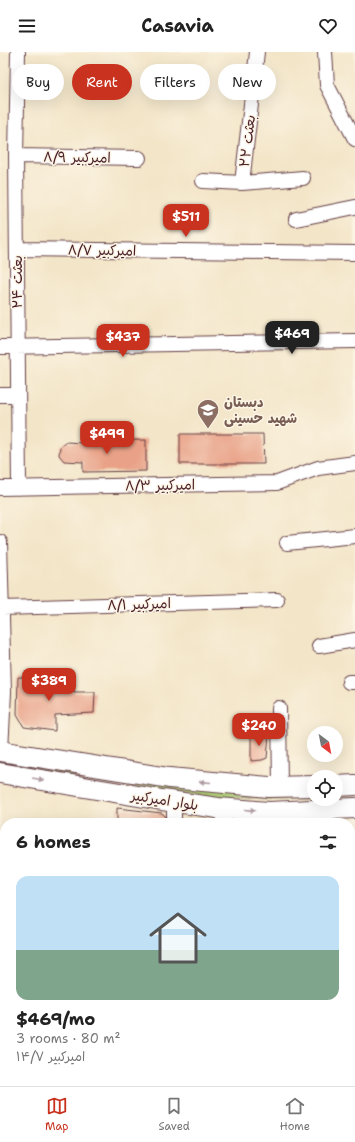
<!DOCTYPE html>
<meta charset="utf-8">
<style>
body{margin:0;font-family:"Shantell Sans","Playpen Sans Arabic",sans-serif;background:#f6f6f6;color:#222;height:100vh;display:flex;flex-direction:column;font-size:15px;white-space:nowrap}
*{box-sizing:border-box;margin:0}
p{font-size:13px;color:#767676}
.icon{flex:none;width:22px;height:22px;fill:none;stroke:currentColor;stroke-width:2;stroke-linecap:round;stroke-linejoin:round}
.map{position:relative;flex:1;overflow:hidden}
.side{position:absolute;left:0px;top:766px;width:355px;height:268px;display:flex;flex-direction:column;background:#fff;border-radius:16px 16px 0 0;box-shadow:0 4px 16px #0002}
.side>*{flex:none}
.hud{position:absolute;left:12px;top:12px;width:331px;height:36px;display:flex;gap:8px}
.needle{width:26px;rotate:148deg}
.tools{position:absolute;left:307px;top:674px;display:grid;gap:8px}
.tools a{display:grid;place-items:center;width:36px;height:36px;border-radius:50%;background:#fff;box-shadow:0 4px 16px #0002;font-size:20px}
.price{position:absolute;translate:-50% -34px;padding:0 9px;border-radius:8px;background:#c8321e;color:#fff;font-size:13px;line-height:26px;filter:drop-shadow(0 1px 2px #0008)}
.price::after{content:'';position:absolute;left:50%;top:24px;width:12px;height:9px;margin-left:-6px;background:inherit;clip-path:polygon(0 0,100% 0,50% 100%)}
.price.selected{background:#222;color:#fff}
ul{padding:0;list-style:none}
li{display:grid;align-content:center;gap:8px;height:212px;padding:0 16px}
li+li{border-top:1px solid #e0e0e0}
li span{display:grid;place-items:center;height:124px;border-radius:12px;color:#555}
li>.icon{margin-inline-start:auto}
span .icon{width:72px;height:72px;fill:#fffc;stroke-width:1}
li b{font-size:17px}
h2{display:flex;justify-content:space-between;align-items:center;height:48px;padding:0 16px;font-size:17px}
.tag{padding:0 14px;border-radius:18px;background:#fff;box-shadow:0 4px 16px #0002;font-size:14px;line-height:36px}
.tag.selected{background:#c8321e;color:#fff}
header{display:flex;justify-content:space-between;align-items:center;height:52px;padding:0 16px;background:#fff;font-size:18px;font-weight:700}
.dock{display:flex;justify-content:space-around;align-items:center;height:56px;border-top:1px solid #e0e0e0;background:#fff;font-size:11px;color:#767676}
.dock a{display:grid;justify-items:center;gap:2px}
.dock .selected{color:#c8321e}
.map>svg:first-child{display:block}
.green{fill:#a8ca73;stroke:#79744f}
.building{fill:#e9a288}
.lines{fill:none;stroke-linecap:round;stroke-linejoin:round}
.street-casing{stroke:#633d43;stroke-width:16}
.secondary-casing{stroke:#633d43;stroke-width:22}
.street{stroke:#fff;stroke-width:14}
.secondary{stroke:#fff;stroke-width:20}
.oneway{fill:#ae9aa0}
.labels{text-anchor:middle;dominant-baseline:central;stroke-width:3;stroke-linejoin:round;paint-order:stroke}
.street-label{font-size:14px;fill:#4a1f2b;stroke:#fcf5e5}
.education-label{font-size:14px;font-weight:bold;fill:#785e54;stroke:#fcf5e5;text-anchor:start}
</style>
<header><svg class="icon" aria-label="menu" viewBox="0 0 24 24"><path d="M4 6h16M4 12h16M4 18h16"/></svg>Casavia<svg class="icon" aria-label="heart" viewBox="0 0 24 24"><path d="M12 20l-8-8c-3-5 5-10 8-4 3-6 11-1 8 4z"/></svg></header>
<div class="map">
<svg width="355" height="1034" viewBox="0 0 355 1034">
<rect width="100%" height="100%" fill="#fcf5e5"/>
<filter id="ink" filterUnits="userSpaceOnUse"><feTurbulence type="fractalNoise" baseFrequency=".025" numOctaves="2"/><feDisplacementMap in="SourceGraphic" scale="8" xChannelSelector="R" yChannelSelector="G"/><feConvolveMatrix kernelMatrix="1 2 1 2 8 2 1 2 1" color-interpolation-filters="sRGB"/></filter>
<filter id="wash" filterUnits="userSpaceOnUse"><feTurbulence type="fractalNoise" baseFrequency=".012" numOctaves="4" result="noise"/><feDisplacementMap in="SourceGraphic" scale="16" xChannelSelector="R" yChannelSelector="G"/><feGaussianBlur stdDeviation="0.9" result="paint"/><feColorMatrix in="noise" values="0 0 0 0 0 0 0 0 0 0 0 0 0 0 0 0 0 1.4 0 .05"/><feComposite in="paint" operator="in"/></filter>
<g filter="url(#wash)">
<rect width="100%" height="100%" fill="#f3e5c8"/>
<path class="green" d="M0,707L314,742V747H322L284,748L207,744L155,739L0,712Z"/>
<g id="blocks">
<path class="building" d="M180,382H263L264,412H180Z
M146,388V419L83,420V410L64,409L59,403L60,395L66,390L83,391V389Z
M18,625L57,627L56,635H74V640H95L94,661L55,663V679L24,675L17,663Z
M251,683H269L267,706L262,708L251,709Z
M117,756L162,761L166,765V771H117Z"/>
</g>
</g>
<g filter="url(#ink)">
<use href="#blocks" fill-opacity="0" stroke="#633d43" stroke-width="1"/>
<g class="lines">
<g class="street-casing">
<path id="street" d="M18,0L16,104L19,436
M325,0L327,33L355,87
M16,104L139,106
M203,129L242,131L303,126
M242,131L257,0
M296,167L355,155
M17,197L355,201
M0,295L355,289
M0,343H18
M0,436L277,431L318,416L355,411
M0,490L4,640L1,699
M287,491L355,484
M2,556L277,548
M319,594L355,588
M349,630H355
M279,656L280,735
M174,750V771
M218,756L226,771
M0,861H5
M350,925L355,924
M0,929H5
M87,1029V1034
M306,1029V1030
M219,1034V1029"/>
</g>
<g class="secondary-casing">
<path id="secondary" d="M0,699L169,726L269,735L314,734
M0,721L162,748L218,756L269,760L355,756
M336,734L355,733"/>
</g>
<use href="#street" class="street"/>
<use href="#secondary" class="secondary"/>
</g>
<defs><path id="oneway-solid" d="M-6-.8H1V-3.2L6.5 0L1 3.2V.8H-6Z"/></defs>
<g class="oneway">
<use href="#oneway-solid" transform="translate(38 727) rotate(10)"/>
<use href="#oneway-solid" transform="translate(205 730) rotate(-175)"/>
<use href="#oneway-solid" transform="translate(250 758) rotate(5)"/>
</g>
</g>
<defs>
<g id="school-pin" transform="scale(1.15)"><path d="M0 17L-7.5 6A9.5 9.5 0 1 1 7.5 6Z" fill="#8d6e63" stroke="#fcf5e5"/><path d="M0-5L7-2L0 1L-7-2ZM-4 1L0 2.5L4 1V4Q0 6-4 4Z" fill="#fff"/></g>
</defs>
<g fill-rule="evenodd">
<use href="#school-pin" x="208" y="358"/>
</g>
<g class="labels">
<g class="street-label">
<text transform="translate(247 89) rotate(-83)">بعثت ۲۲</text>
<text transform="translate(77 105) rotate(1)">امیرکبیر ۸/۹</text>
<text transform="translate(102 198) rotate(1)">امیرکبیر ۸/۷</text>
<text transform="translate(17 230) rotate(-90)">بعثت ۲۴</text>
<text transform="translate(160 433) rotate(-1)">امیرکبیر ۸/۳</text>
<text transform="translate(139 552) rotate(-2)">امیرکبیر ۸/۱</text>
<text transform="translate(165 748) rotate(9)">بلوار امیرکبیر</text>
</g>
<g class="education-label">
<text x="224" y="350">دبستان<tspan x="224" dy="16">شهید حسینی</tspan></text>
</g>
</g>
</svg>
<div class="tools">
<a><svg class="needle" viewBox="-14 -14 28 28"><path d="M0-13l5 13h-10z" fill="#e53935"/><path d="M0 13l5-13h-10z" fill="#767676"/></svg></a>
<a><svg class="icon" aria-label="locate" viewBox="0 0 24 24"><circle cx="12" cy="12" r="6"/><path d="M12 2v4M12 18v4M2 12h4M18 12h4"/></svg></a>
</div>
<b class="price" style="left:186px;top:186px">$511</b>
<b class="price selected" style="left:292px;top:303px">$469</b>
<b class="price" style="left:123px;top:306px">$437</b>
<b class="price" style="left:107px;top:403px">$499</b>
<b class="price" style="left:49px;top:650px">$389</b>
<b class="price" style="left:259px;top:695px">$240</b>
<div class="hud">
<a class="tag">Buy</a>
<a class="tag selected">Rent</a>
<a class="tag">Filters</a>
<a class="tag">New</a>
</div>
<section class="side">
<h2>6 homes<svg class="icon" aria-label="filters" viewBox="0 0 24 24"><path d="M4 7h16M4 17h16"/><circle cx="9" cy="7" r="2"/><circle cx="15" cy="17" r="2"/></svg></h2>
<ul>
<li><span style="background:linear-gradient(#bfe0f5 60%,#7fa58c 0)"><svg class="icon" aria-label="home" viewBox="0 0 24 24"><path d="M3 11l9-7 9 7M6 9v11h12V9"/></svg></span><div><b>$469/mo</b><p>3 rooms · 80 m²</p><p>امیرکبیر ۱۴/۷</p></div></li>
</ul>
</section>
</div>
<nav class="dock">
<a class="selected"><svg class="icon" aria-label="map" viewBox="0 0 24 24"><path d="M3 6l6-2 6 2 6-2v14l-6 2-6-2-6 2zM9 4v14M15 6v14"/></svg>Map</a>
<a><svg class="icon" aria-label="saved" viewBox="0 0 24 24"><path d="M7 4h10v16l-5-4-5 4z"/></svg>Saved</a>
<a><svg class="icon" aria-label="home" viewBox="0 0 24 24"><path d="M3 11l9-7 9 7M6 9v11h12V9"/></svg>Home</a>
</nav>
